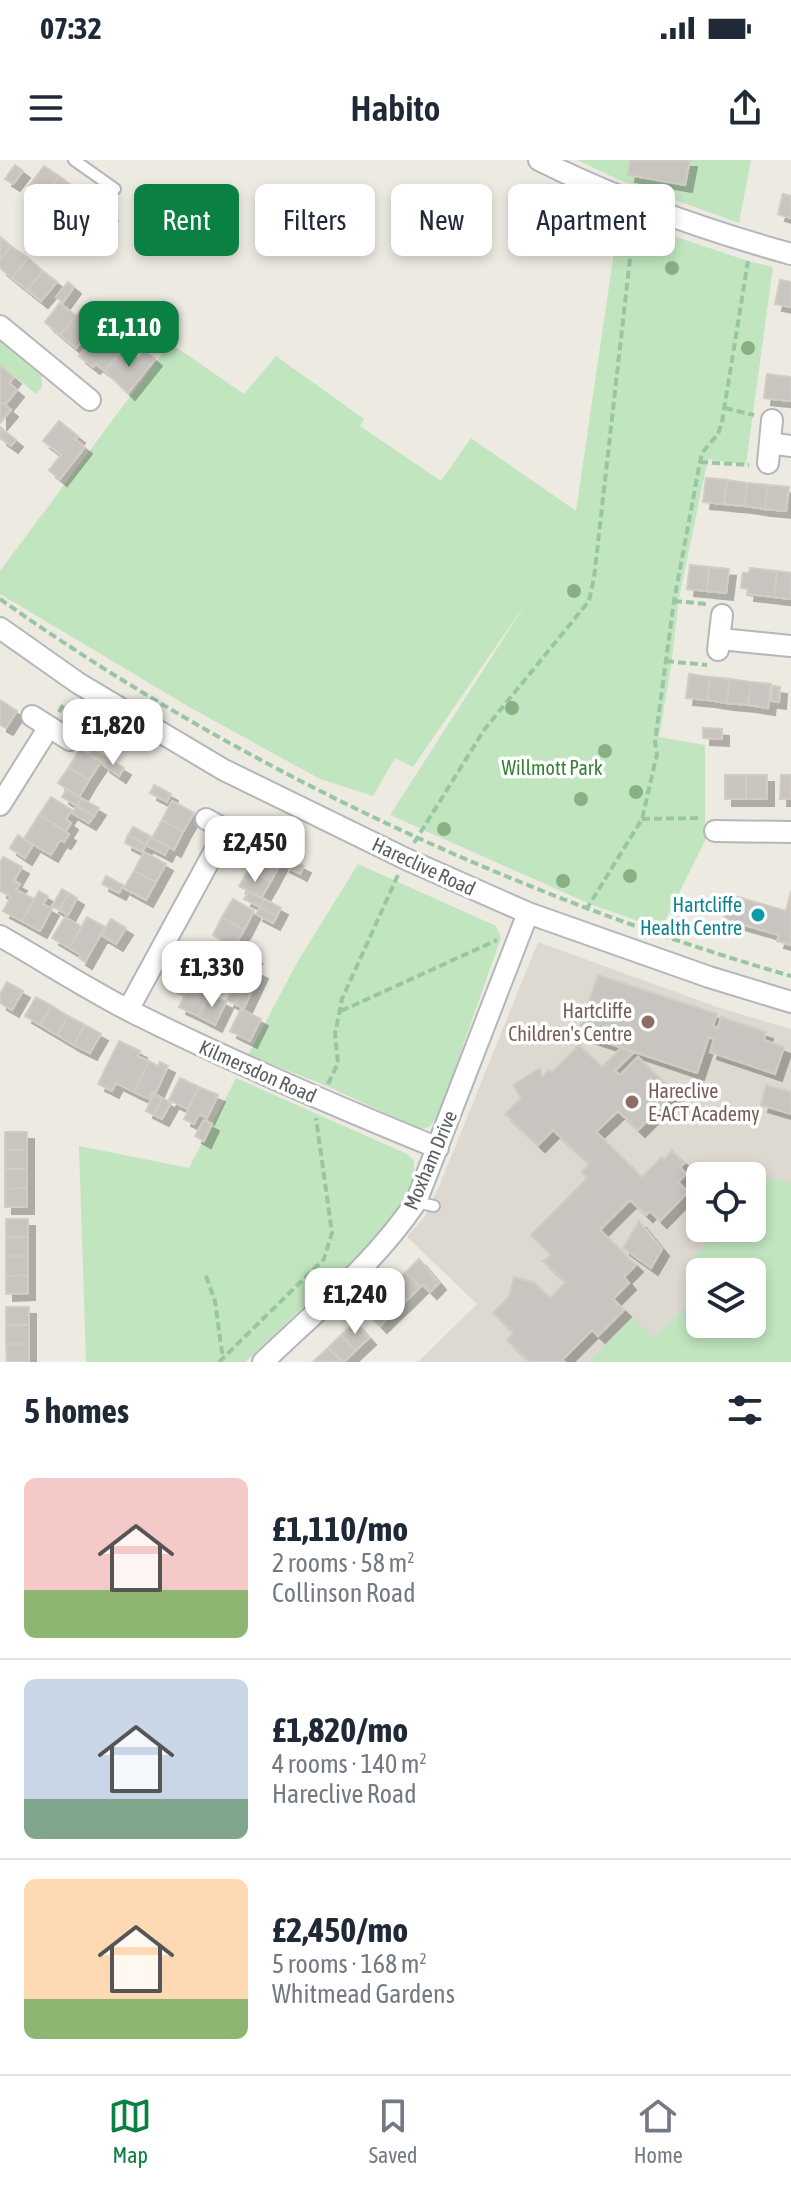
<!DOCTYPE html>
<meta charset="utf-8">
<style>
body{margin:0;font-family:"Asap Condensed",sans-serif;background:#f2f2f3;color:#1f2937;height:100vh;display:flex;flex-direction:column;font-size:30px;white-space:nowrap}
*{box-sizing:border-box;margin:0}
p{font-size:26px;color:#747a83}
.icon{flex:none;width:44px;height:44px;fill:none;stroke:currentColor;stroke-width:2;stroke-linecap:round;stroke-linejoin:round}
.map{position:relative;height:1202px;overflow:hidden}
.side{display:flex;flex-direction:column;background:#fff;flex:1}
.side>*{flex:none}
.banner{position:absolute;left:24px;top:24px;width:744px;height:72px;display:flex;gap:16px}
.fabs{position:absolute;left:686px;top:1002px;display:grid;gap:16px}
.fabs a{display:grid;place-items:center;width:80px;height:80px;border-radius:12px;background:#fff;box-shadow:0 4px 12px #0003;font-size:40px}
.price{position:absolute;translate:-50% -68px;padding:0 18px;border-radius:16px;background:#fff;color:#222;font-size:26px;line-height:52px;filter:drop-shadow(0 2px 4px #0008)}
.price::after{content:'';position:absolute;left:50%;top:48px;width:24px;height:18px;margin-left:-12px;background:inherit;clip-path:polygon(0 0,100% 0,50% 100%)}
.price.active{background:#0b8043;color:#fff}
ul{padding:0;list-style:none}
li{display:flex;align-items:center;gap:24px;height:200px;padding:0 24px}
li+li{border-top:2px solid #e0e1e3}
li span{display:grid;place-items:center;flex:none;width:224px;height:160px;border-radius:12px;color:#555}
li>.icon{margin-inline-start:auto}
span .icon{width:96px;height:96px;fill:#fffc;stroke-width:1}
li b{font-size:34px}
h2{display:flex;justify-content:space-between;align-items:center;height:96px;padding:0 24px;font-size:34px}
.pill{padding:0 28px;border-radius:12px;background:#fff;box-shadow:0 4px 12px #0003;font-size:28px;line-height:72px}
.pill.active{background:#0b8043;color:#fff}
.status{display:flex;justify-content:space-between;align-items:center;height:56px;padding:0 40px;background:#fff;direction:ltr}
.status svg{height:22px;fill:currentColor}
header{display:flex;justify-content:space-between;align-items:center;height:104px;padding:0 24px;background:#fff;font-size:36px;font-weight:600}
.tab-bar{display:flex;justify-content:space-around;align-items:center;height:112px;border-top:2px solid #e0e1e3;background:#fff;font-size:22px;color:#747a83}
.tab-bar a{display:grid;justify-items:center;gap:4px}
.tab-bar .active{color:#0b8043}
.map>svg:first-child{display:block}
.education{fill:#ddd9d0;fill-rule:evenodd}
.green{fill:#c1e5bf}
.building{fill:#c8c5c0;stroke:#d2ccc1;stroke-width:2;filter:url(#shadow)}
.lines{fill:none;stroke-linecap:round;stroke-linejoin:round}
.lane-casing{stroke:#b3b6ba;stroke-width:14}
.street-casing{stroke:#b3b6ba;stroke-width:24}
.path{stroke:#98c6a3;stroke-width:4;stroke-dasharray:8 4;stroke-linecap:butt}
.lane{stroke:#fff;stroke-width:10}
.street{stroke:#fff;stroke-width:20}
.tree{fill:#88b082}
.culture-dot{fill:#0f9aa8;stroke:#fff;stroke-width:3}
.education-dot{fill:#8d6e63;stroke:#fff;stroke-width:3}
.labels{text-anchor:middle;dominant-baseline:central;stroke-width:7;stroke-linejoin:round;paint-order:stroke}
.park-label{font-size:20px;fill:#358134;stroke:#fff}
.street-label{font-size:20px;fill:#5b5f63;stroke:#fff}
.culture-label{font-size:20px;fill:#0d838f;stroke:#fff;text-anchor:end}
.education-label{font-size:20px;fill:#785e54;stroke:#fff;text-anchor:end}
</style>
<div class="status"><b>07:32</b><svg viewBox="0 0 49 12"><path d="M0 12V9h3v3zM5 12V6h3v6zM10 12V3h3v9zM15 12V0h3v12zM26 1h20v11H26zM47 4h2v5h-2z"/></svg></div>
<header><svg class="icon" aria-label="menu" viewBox="0 0 24 24"><path d="M4 6h16M4 12h16M4 18h16"/></svg>Habito<svg class="icon" aria-label="share" viewBox="0 0 24 24"><path d="M12 15V3M7 8l5-5 5 5M5 13v7h14v-7"/></svg></header>
<div class="map">
<svg width="791" height="1202" viewBox="0 0 791 1202">
<defs>
<filter id="shadow"><feDropShadow dx="7" dy="7" stdDeviation="0" flood-color="#0004"/></filter>
</defs>
<rect width="100%" height="100%" fill="#edeae2"/>
<path class="education" d="M538,782L720,848L791,869V1202H418L477,1144L407,1077L425,1056L440,1024ZM700,1016H752V1068H700ZM700,1112H752V1164H700Z"/>
<path class="green" d="M577,0H751L739,63L617,19Z
M619,58L748,101L773,107L746,305L708,299L679,438L671,507L659,577L705,585V681L661,769L590,744L390,655L530,437L413,607L395,598L373,636L320,619L191,548L0,434V411L170,183L244,234L276,196L364,259L360,266L441,321L471,278L576,351Z
M0,181L41,214L42,227L36,234L0,204Z
M358,704L496,766L501,778L438,957L429,967L419,969L327,926L248,895L298,801Z
M236,918L407,994L414,1001V1013L407,1032L384,1071L245,1202H86L79,986L189,1008Z
M723,1007L791,1023V1202H588L633,1157L653,1178L700,1134V1164H752V1112H702L692,1100L721,1068H752V1016H713Z"/>
<path class="building" d="M630,0H690L685,25L628,15Z
M15,5L23,11L13,24L5,19Z
M44,6L59,16L43,37L29,26Z
M59,16L72,26L57,47L43,37Z
M72,26L86,36L71,57L57,47Z
M783,34L791,36V58L778,54Z
M86,36L100,46L85,67L71,57Z
M100,46L111,54L97,75L85,67Z
M0,77L11,86L0,100Z
M11,86L28,98L12,118L0,108V100Z
M28,98L43,111L27,130L12,118Z
M43,111L57,122L41,141L27,130Z
M780,120L791,122V147L775,144Z
M68,122L74,127L63,142L56,137Z
M60,143L76,156L60,175L45,162Z
M85,145L93,151L84,162L92,168L76,188L60,175Z
M105,152L111,157L99,172L93,167Z
M111,157L118,162L105,178L111,183L116,177L126,184L105,211L96,204L93,207L79,196Z
M145,191L155,199L128,233L105,211L120,192L128,197L131,193L138,199Z
M0,205L14,217L9,223L17,230L5,245L0,241Z
M767,214L791,217V241L764,238Z
M0,241L11,250L0,263Z
M59,261L78,276L75,279L85,287L60,319L49,310L61,295L43,281Z
M0,267L16,280L11,286L0,278Z
M706,318L727,320L724,344L703,342Z
M727,320L747,323L744,346L724,344Z
M747,323L768,325L765,349L744,346Z
M768,325L789,327L786,351L765,349Z
M690,405L709,407L707,431L687,429Z
M709,407L729,409L726,433L707,431Z
M750,408L777,411L774,437L747,434L748,429L741,428L743,413H749Z
M777,411L791,413V439L774,437Z
M689,514L710,517L707,540L686,538Z
M710,517L730,519L727,543L707,540Z
M730,519L751,522L748,545L727,543Z
M751,522L771,524L768,548L748,545Z
M773,526L780,527L779,542L771,541Z
M0,540L17,551L6,568L0,565Z
M703,568L722,569V579L703,578Z
M80,589L101,602L89,620L69,607Z
M92,589L107,598L104,604L89,594Z
M107,598L124,608L119,616L103,605Z
M69,607L89,620L79,637L58,623Z
M725,615H746V639H725Z
M746,615H767V639H746Z
M781,615H791V639H780Z
M154,625L171,634L167,642L150,633Z
M67,629L81,638L77,646L62,637Z
M51,637L72,650L66,659L71,663L66,671L39,655Z
M81,638L99,648L94,656L77,646Z
M172,641L194,653L183,672L162,660Z
M77,646L94,656L89,663L72,653Z
M39,655L69,674L64,682L60,680L51,695L24,679Z
M162,660L183,672L174,690L152,678Z
M133,667L150,676L146,685L128,675Z
M18,675L33,685L25,698L10,688Z
M128,675L146,685L142,692L125,683Z
M150,677L169,687L165,695L146,685Z
M259,690L281,702L271,721L249,709Z
M144,692L166,704L156,722L134,711Z
M3,697L22,707L14,721L20,724L16,730L34,739L22,761L3,751L11,737L0,731V703Z
M287,698L304,706L300,714L283,705Z
M249,709L271,721L261,738L239,726Z
M134,711L156,722L146,740L124,728Z
M106,716L123,725L119,733L102,724Z
M62,729L69,733L59,750L52,746Z
M39,731L48,736L43,744L52,749L40,771L22,761Z
M249,731L264,739L260,747L244,739Z
M791,731V785L777,781L779,775L724,759L731,735L786,751Z
M69,733L77,738L68,755L59,750Z
M233,739L254,751L244,770L222,757Z
M264,739L281,748L277,756L260,747Z
M260,747L277,756L273,763L256,754Z
M65,757L82,767L69,788L52,778Z
M87,757L105,767L85,802L79,798L81,795L69,788Z
M222,757L244,770L234,787L213,775Z
M111,759L126,768L116,784L101,775Z
M237,788L255,797L250,805L233,796Z
M192,802L200,806L191,824L184,820Z
M253,808L261,812L244,848L235,844Z
M598,815L717,854L713,866L718,868L721,857L766,872L764,880L784,887L775,914L710,892L714,879L709,877L697,913L578,873Z
M184,820L191,824L185,836L177,833Z
M7,822L23,831L12,850L0,843V834Z
M203,822L210,825L207,833L209,834L198,856L179,847L190,825L200,829Z
M236,822L244,826L235,844L227,840Z
M209,834L226,842L215,865L198,856Z
M36,837L52,846L40,865L25,856Z
M52,846L68,856L57,875L40,865Z
M241,849L261,859L250,881L230,871Z
M68,856L85,865L74,885L57,875Z
M85,865L101,874L90,893L74,885Z
M119,881L140,891L137,896L149,901L134,932L116,923L112,931L98,924Z
M579,885L602,907L621,888L634,892L615,911L620,915L638,897L675,933L638,970L618,951L596,972L642,1017L662,997L664,999L672,991L685,1003L680,1007L686,1014L678,1022L688,1032L660,1061L650,1051L646,1055L630,1040L600,1070L636,1105L624,1117L629,1123L613,1139L624,1150L598,1176L592,1170L562,1200L565,1202H530L507,1180L513,1173L493,1153L509,1136L514,1117L535,1123L550,1138L566,1122L543,1101L551,1095L531,1075L587,1018L581,1012L589,1004L553,970L538,985L505,954L521,938L513,925L540,908L542,917L549,910L552,912Z
M149,901L158,906L160,902L168,906L156,932L153,931L149,939L134,932Z
M180,918L199,927L188,949L169,940Z
M766,925L791,932V954L761,945Z
M199,927L218,935L207,958L199,954L194,964L184,959Z
M154,934L162,938L154,955L146,951Z
M162,938L171,943L162,959L154,955Z
M204,960L212,964L204,981L195,976Z
M5,972H27V990H5Z
M5,990H27V1009H5Z
M5,1009H27V1028L5,1029Z
M27,1028V1047H5V1029Z
M6,1059H28V1077H6Z
M639,1061L662,1089L651,1108L623,1088Z
M6,1077H28V1096H6Z
M6,1096H28V1115L6,1116Z
M419,1099L439,1123L430,1132L423,1125L420,1127L406,1112Z
M406,1112L420,1127L407,1140L392,1125Z
M28,1115V1133L6,1134V1116Z
M392,1125L407,1140L393,1153L379,1138Z
M379,1138L393,1153L380,1166L365,1151Z
M6,1147H29V1165H6Z
M355,1162L369,1178L356,1190L341,1175Z
M6,1165H29V1184H6Z
M341,1175L356,1190L344,1202L328,1188Z
M6,1184H29V1202H7Z
M328,1188L341,1202L314,1201Z"/>
<g class="lines">
<g class="lane-casing">
<path id="lane" d="M74,0L115,29
M416,1042L434,1046"/>
</g>
<g class="street-casing">
<path id="street" d="M539,0C619,40 705,70 791,94
M0,166L90,240
M770,283L791,286
M768,303L772,260
M0,468L78,523L224,610L406,699L528,753L709,817L791,842
M720,479L791,486
M718,490L722,455
M32,556L70,580
M0,645L49,567
M206,659L246,681
M715,671L791,672
M0,776C44,801 87,829 132,852C232,902 335,946 438,988
M128,850L226,670
M263,1202C316,1151 375,1103 416,1042L528,753"/>
</g>
<path class="path" d="M725,248L754,255
M700,302L749,305
M0,439C236,606 513,736 791,816
M674,441L707,444
M666,501L707,505
M59,552L65,542
M642,659L700,658
M414,683L484,570L589,441L594,418L634,63
M586,750L642,659L657,594L655,582L674,441L700,302L702,293L718,274L722,262L748,101
M341,851L497,780
M328,924L338,903L335,874L342,839L398,715
M206,1116L215,1141L223,1200
M219,1202L324,1099L332,1073L316,958"/>
<use href="#lane" class="lane"/>
<use href="#street" class="street"/>
</g>
<g class="tree">
<circle cx="672" cy="108" r="7"/>
<circle cx="748" cy="188" r="7"/>
<circle cx="574" cy="431" r="7"/>
<circle cx="512" cy="548" r="7"/>
<circle cx="605" cy="591" r="7"/>
<circle cx="636" cy="632" r="7"/>
<circle cx="581" cy="639" r="7"/>
<circle cx="444" cy="669" r="7"/>
<circle cx="630" cy="716" r="7"/>
<circle cx="563" cy="721" r="7"/>
</g>
<circle class="culture-dot" cx="758" cy="755" r="8"/>
<g class="education-dot">
<circle cx="648" cy="862" r="8"/>
<circle cx="632" cy="942" r="8"/>
</g>
<g class="labels">
<g class="park-label">
<text x="552" y="607">Willmott Park</text>
</g>
<g class="street-label">
<text transform="translate(424 706) rotate(25)">Hareclive Road</text>
<text transform="translate(258 911) rotate(24)">Kilmersdon Road</text>
<text transform="translate(430 1000) rotate(-67)">Moxham Drive</text>
</g>
<g class="culture-label">
<text x="742" y="744">Hartcliffe<tspan x="742" dy="23">Health Centre</tspan></text>
</g>
<g class="education-label">
<text x="632" y="850">Hartcliffe<tspan x="632" dy="23">Children's Centre</tspan></text>
<text x="648" y="930" text-anchor="start">Hareclive<tspan x="648" dy="23">E-ACT Academy</tspan></text>
</g>
</g>
</svg>
<div class="fabs">
<a><svg class="icon" aria-label="locate" viewBox="0 0 24 24"><circle cx="12" cy="12" r="6"/><path d="M12 2v4M12 18v4M2 12h4M18 12h4"/></svg></a>
<a><svg class="icon" aria-label="layers" viewBox="0 0 24 24"><path d="M12 4l9 5-9 5-9-5zM3 14l9 5 9-5"/></svg></a>
</div>
<b class="price active" style="left:129px;top:209px">£1,110</b>
<b class="price" style="left:113px;top:607px">£1,820</b>
<b class="price" style="left:255px;top:724px">£2,450</b>
<b class="price" style="left:212px;top:849px">£1,330</b>
<b class="price" style="left:355px;top:1176px">£1,240</b>
<div class="banner">
<a class="pill">Buy</a>
<a class="pill active">Rent</a>
<a class="pill">Filters</a>
<a class="pill">New</a>
<a class="pill">Apartment</a>
</div>
</div>
<section class="side">
<h2>5 homes<svg class="icon" aria-label="filters" viewBox="0 0 24 24"><path d="M4 7h16M4 17h16"/><circle cx="9" cy="7" r="2"/><circle cx="15" cy="17" r="2"/></svg></h2>
<ul>
<li><span style="background:linear-gradient(#f6c9c9 70%,#8fb573 0)"><svg class="icon" aria-label="home" viewBox="0 0 24 24"><path d="M3 11l9-7 9 7M6 9v11h12V9"/></svg></span><div><b>£1,110/mo</b><p>2 rooms · 58 m²</p><p>Collinson Road</p></div></li>
<li><span style="background:linear-gradient(#c9d6e8 75%,#7fa58c 0)"><svg class="icon" aria-label="home" viewBox="0 0 24 24"><path d="M3 11l9-7 9 7M6 9v11h12V9"/></svg></span><div><b>£1,820/mo</b><p>4 rooms · 140 m²</p><p>Hareclive Road</p></div></li>
<li><span style="background:linear-gradient(#ffd9b3 75%,#8fb573 0)"><svg class="icon" aria-label="home" viewBox="0 0 24 24"><path d="M3 11l9-7 9 7M6 9v11h12V9"/></svg></span><div><b>£2,450/mo</b><p>5 rooms · 168 m²</p><p>Whitmead Gardens</p></div></li>
</ul>
</section>
<nav class="tab-bar">
<a class="active"><svg class="icon" aria-label="map" viewBox="0 0 24 24"><path d="M3 6l6-2 6 2 6-2v14l-6 2-6-2-6 2zM9 4v14M15 6v14"/></svg>Map</a>
<a><svg class="icon" aria-label="saved" viewBox="0 0 24 24"><path d="M7 4h10v16l-5-4-5 4z"/></svg>Saved</a>
<a><svg class="icon" aria-label="home" viewBox="0 0 24 24"><path d="M3 11l9-7 9 7M6 9v11h12V9"/></svg>Home</a>
</nav>
